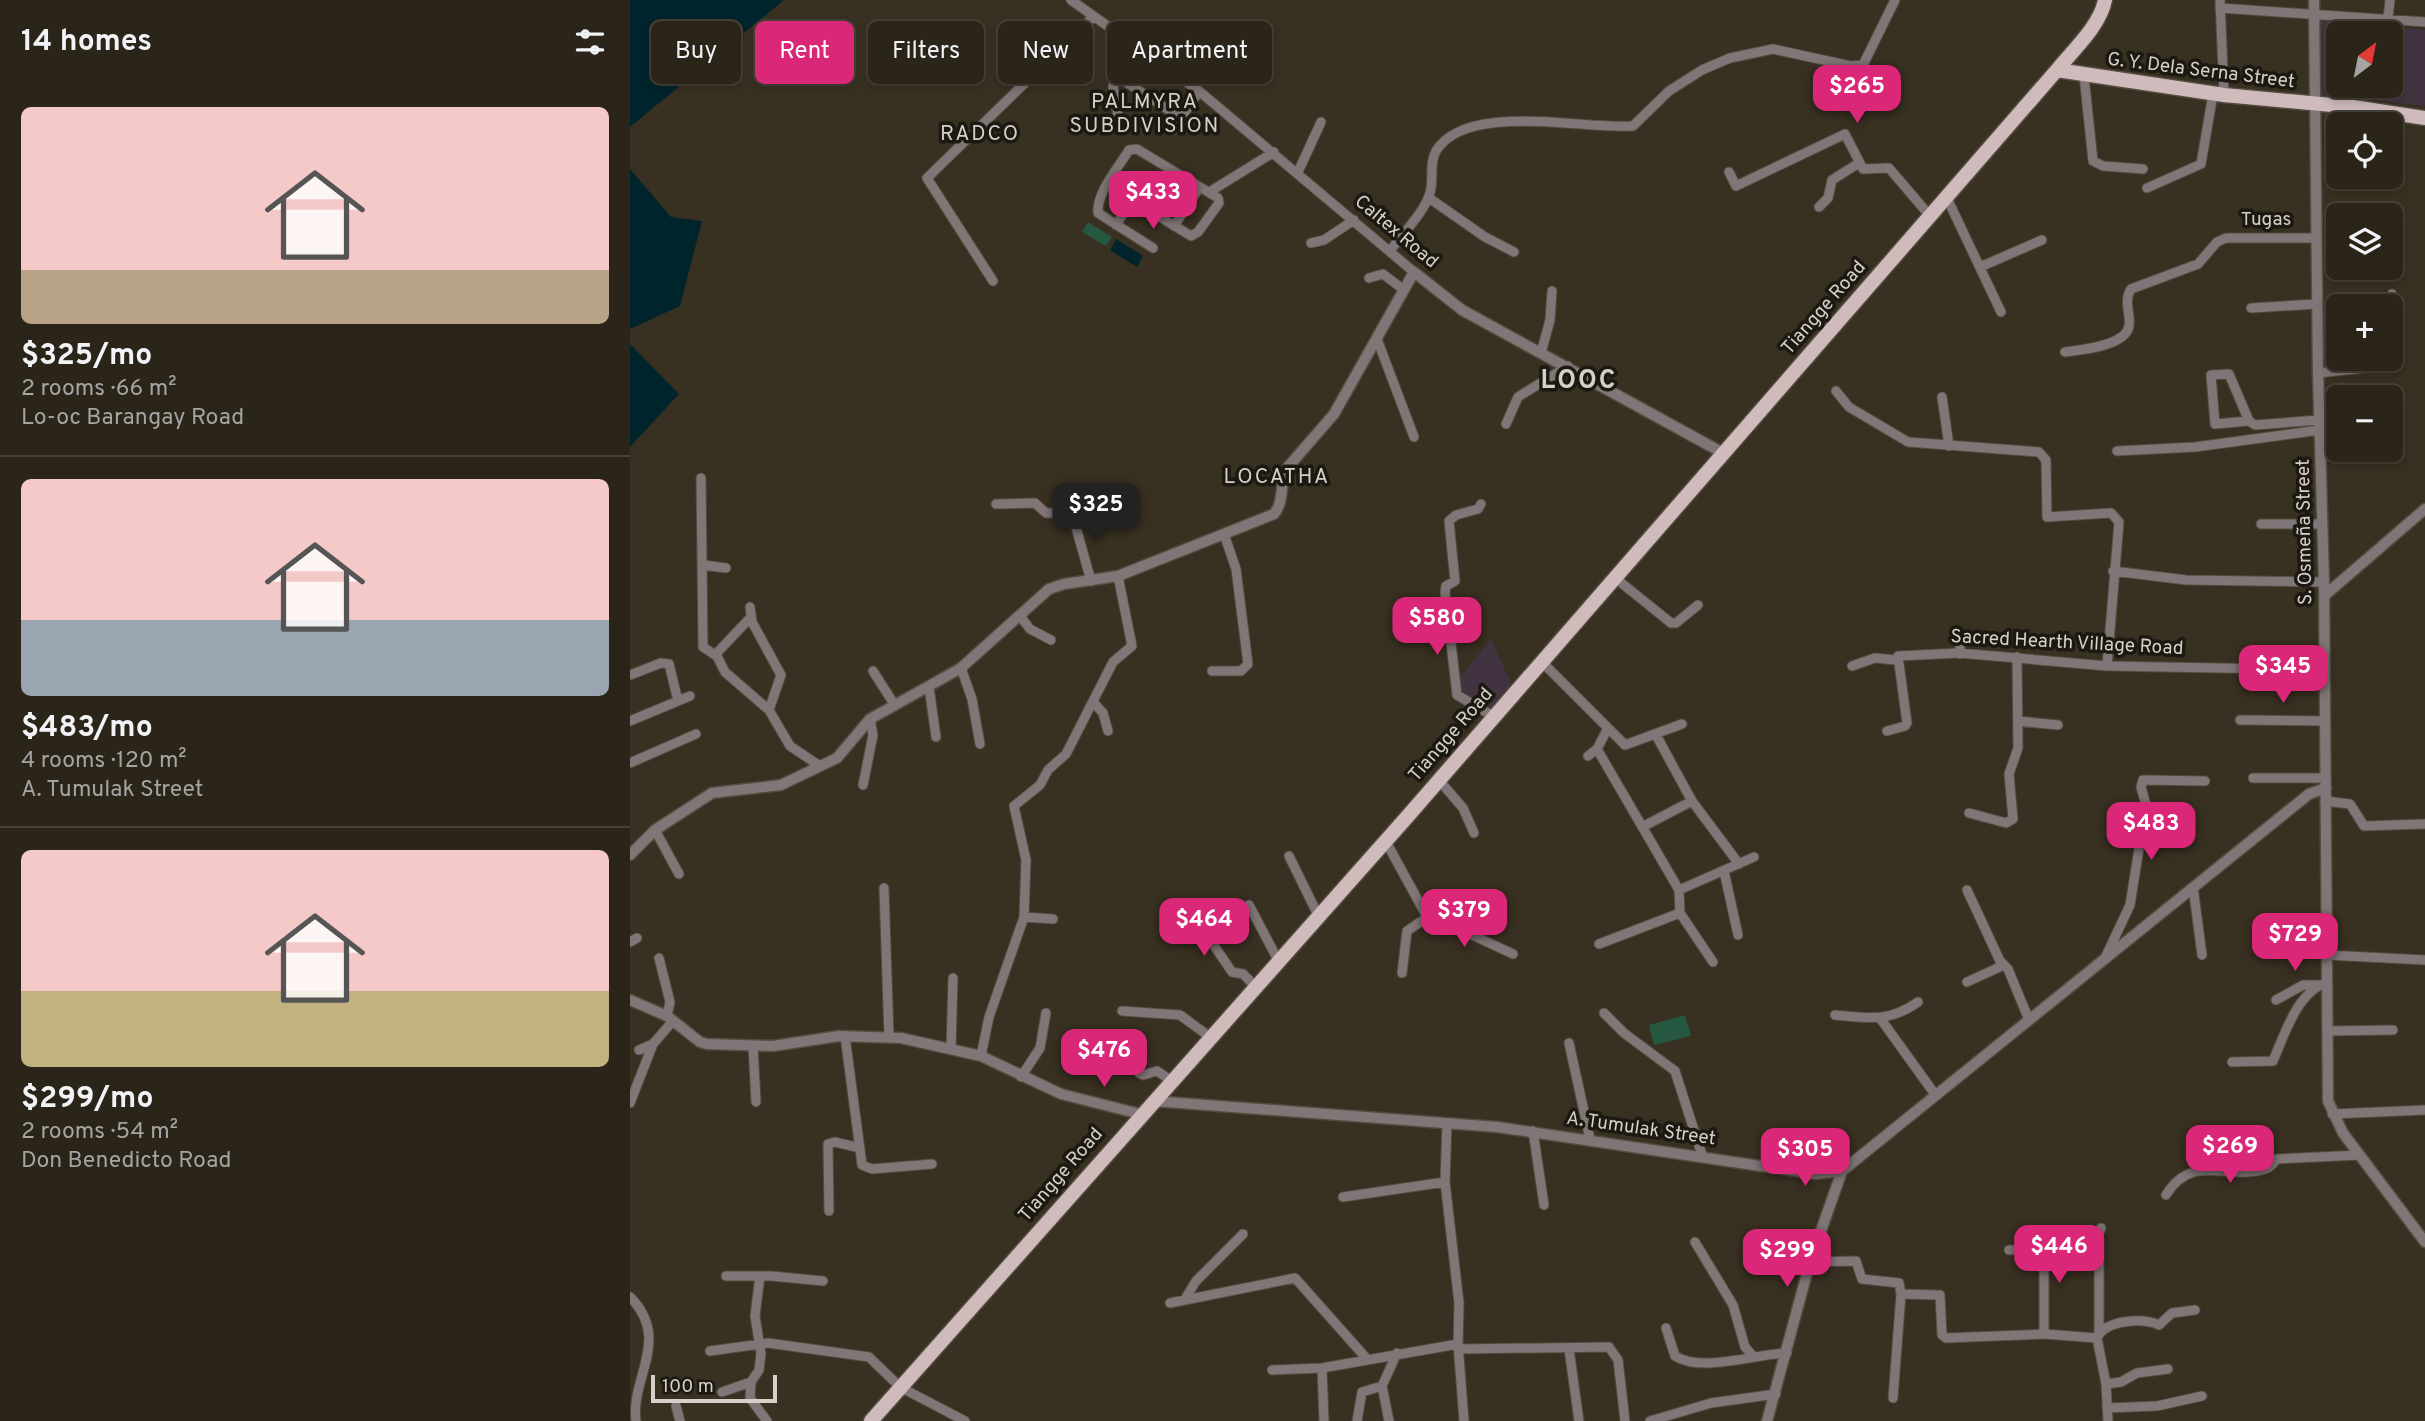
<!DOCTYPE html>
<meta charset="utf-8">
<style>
body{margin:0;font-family:Overpass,sans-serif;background:#322c22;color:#f1f3f6;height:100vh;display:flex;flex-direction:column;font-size:26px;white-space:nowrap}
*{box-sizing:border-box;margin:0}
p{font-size:23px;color:#a5a4a2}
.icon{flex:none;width:38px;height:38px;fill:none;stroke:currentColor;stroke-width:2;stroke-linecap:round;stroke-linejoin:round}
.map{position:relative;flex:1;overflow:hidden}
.panel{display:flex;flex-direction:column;background:#2a2419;width:630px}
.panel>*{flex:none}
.top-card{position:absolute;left:21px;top:21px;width:665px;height:63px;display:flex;gap:14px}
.needle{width:46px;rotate:32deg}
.tools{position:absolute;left:1696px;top:21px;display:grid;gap:14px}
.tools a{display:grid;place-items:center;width:77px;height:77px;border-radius:10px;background:#2a2419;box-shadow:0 4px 10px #0003,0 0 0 2px #464138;font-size:35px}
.scale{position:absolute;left:21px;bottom:18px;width:126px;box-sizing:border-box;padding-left:7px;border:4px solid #d6d1c8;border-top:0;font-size:19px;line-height:24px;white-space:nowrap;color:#d6d1c8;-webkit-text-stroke:5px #1c1912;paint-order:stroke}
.price{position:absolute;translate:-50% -60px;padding:0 16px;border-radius:14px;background:#db2777;color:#fff;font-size:23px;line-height:46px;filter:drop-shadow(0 2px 4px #0008)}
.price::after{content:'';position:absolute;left:50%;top:42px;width:21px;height:16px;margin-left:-10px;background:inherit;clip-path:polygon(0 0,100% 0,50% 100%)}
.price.current{background:#222;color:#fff}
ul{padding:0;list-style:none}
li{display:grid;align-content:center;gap:14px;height:371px;padding:0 21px}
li+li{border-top:2px solid #464138}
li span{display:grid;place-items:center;height:217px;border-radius:10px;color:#555}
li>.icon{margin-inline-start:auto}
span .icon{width:126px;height:126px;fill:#fffc;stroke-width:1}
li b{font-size:30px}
h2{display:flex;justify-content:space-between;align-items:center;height:84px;padding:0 21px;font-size:30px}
.pill{padding:0 24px;border-radius:10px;background:#2a2419;box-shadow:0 4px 10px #0003,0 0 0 2px #464138;font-size:24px;line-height:63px}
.pill.current{background:#db2777;color:#fff}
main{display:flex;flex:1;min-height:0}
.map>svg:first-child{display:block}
.commercial{fill:#423340;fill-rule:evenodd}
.green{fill:#255741}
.water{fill:#00242c}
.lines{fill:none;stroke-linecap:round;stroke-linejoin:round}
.minor-casing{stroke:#544d3f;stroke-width:11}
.tertiary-casing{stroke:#544d3f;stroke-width:13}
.primary-casing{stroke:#544d3f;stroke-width:17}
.minor{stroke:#807677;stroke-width:9}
.tertiary{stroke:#807677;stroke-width:10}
.primary{stroke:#cfbabc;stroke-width:14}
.labels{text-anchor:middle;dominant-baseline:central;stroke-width:7;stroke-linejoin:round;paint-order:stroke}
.street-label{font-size:19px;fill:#d6d1c8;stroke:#1c1912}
.neighbourhood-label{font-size:21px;letter-spacing:2px;fill:#d6d1c8;stroke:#1c1912}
.district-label{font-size:26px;font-weight:bold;letter-spacing:2px;fill:#d6d1c8;stroke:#1c1912}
</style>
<main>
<section class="panel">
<h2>14 homes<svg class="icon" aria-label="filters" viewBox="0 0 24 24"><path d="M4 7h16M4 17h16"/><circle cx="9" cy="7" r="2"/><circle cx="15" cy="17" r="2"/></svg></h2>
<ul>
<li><span style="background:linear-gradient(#f6c9c9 75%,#b9a48a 0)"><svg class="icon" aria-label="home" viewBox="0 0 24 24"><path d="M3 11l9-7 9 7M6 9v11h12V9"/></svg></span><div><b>$325/mo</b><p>2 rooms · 66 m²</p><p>Lo-oc Barangay Road</p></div></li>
<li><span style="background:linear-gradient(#f6c9c9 65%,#9aa5b1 0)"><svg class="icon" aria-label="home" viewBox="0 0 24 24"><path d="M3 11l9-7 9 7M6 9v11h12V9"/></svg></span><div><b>$483/mo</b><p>4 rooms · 120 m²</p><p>A. Tumulak Street</p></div></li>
<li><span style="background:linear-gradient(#f6c9c9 65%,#c2b280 0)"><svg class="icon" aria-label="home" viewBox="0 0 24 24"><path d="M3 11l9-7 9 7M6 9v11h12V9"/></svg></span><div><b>$299/mo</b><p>2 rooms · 54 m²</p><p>Don Benedicto Road</p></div></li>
</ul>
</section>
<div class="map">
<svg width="1795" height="1421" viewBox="0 0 1795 1421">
<rect width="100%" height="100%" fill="#383021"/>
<path class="commercial" d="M1690,19L1795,30V106L1690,94ZM1708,33H1760V86H1708Z
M861,639L882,685L859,711L828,695L827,681Z"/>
<path class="green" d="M458,222L482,237L476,246L452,232Z
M1055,1015L1061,1036L1024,1045L1019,1025Z"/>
<path class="water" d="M0,0H154L0,127Z
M0,169L41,217L72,221L50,306L0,329Z
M486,239L513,256L507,267L480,250Z
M0,344L49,394L0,447Z"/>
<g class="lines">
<g class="minor-casing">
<path id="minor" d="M441,0L569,91L784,272
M1590,0L1594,95
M1590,8L1795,22
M1758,18L1760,0
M1454,76L1463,161L1473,166L1513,169
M488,77L551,118
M490,128L483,86L507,48
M543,130L569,91
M668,172L691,122
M1099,172L1106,186L1215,134L1233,169L1259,168L1300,216
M478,185L561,236L568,232L589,203L588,198L507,149L499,150C489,167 466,193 468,213L523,248
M1517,188L1571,164L1583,94
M581,191L644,152
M1316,196L1371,312
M799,198L855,237L884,252
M1189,207L1198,198L1202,180L1229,163
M486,225L502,200
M544,226L569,188
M681,243L694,240L724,220
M760,251C772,234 794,213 800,193C804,180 799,163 806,151C836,101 956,130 1003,126L1039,91L1072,70L1100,58L1143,49L1221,66L1233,65L1265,0
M1350,267L1412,240
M739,278L753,274L774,290
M363,281L297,178L463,17
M1621,308L1687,304
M747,339L784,437
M1435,352C1451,350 1496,346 1499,326C1501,313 1493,302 1501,289L1568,264L1587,242L1596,238H1686
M911,353L920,320L922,291
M1688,373L1762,365V294
M1206,391L1219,407L1278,442L1409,452L1416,460L1417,517L1481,513L1489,522L1477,666
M1312,397L1319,446
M1619,421L1585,424L1581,375L1599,374L1619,421L1625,425L1689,420
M876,424L888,397L938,366
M1487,451L1565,447L1690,430
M71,478L73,647L87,656L95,672L139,710
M366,504L405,503L416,513H442L461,581
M851,504L848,509L826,515L819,521L825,581L816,586L815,592L827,695L863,716
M1631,524H1692
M73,565L96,568
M1483,571L1556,580L1694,582
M984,577L1041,623H1046L1068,605
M120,607L122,622L151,675L139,710L160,746L190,766
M390,616L400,629L421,640
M1330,634V654
M85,655L120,618
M911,661L995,745L1052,724
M1222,666L1245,658L1266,660
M331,668L342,699L350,744
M243,671L264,704
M582,671H611L618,664L606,569L594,534
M0,675L31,663L39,664L48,701
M299,687L306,737
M464,703L473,713L478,731
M1610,720L1695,721
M0,721L60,696
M1388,721L1428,725
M1257,731L1275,726L1277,723L1268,656L1329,653L1477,666L1695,670
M1026,735L1062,801L1109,864
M967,749L1049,890L1050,913L1083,962
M958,756L967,749L978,728
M0,763L66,734
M1623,778H1696
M808,779L833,808L844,833
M233,785L243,735L240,719
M1695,801L1720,804L1734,826L1795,824
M1339,813L1376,823L1383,819L1379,774L1388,748L1387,657
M1014,826L1062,801
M25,830L49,874
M755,840L795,913L883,954
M659,856L688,915
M1094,871L1108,935
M1563,887L1572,955
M254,888L259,1037
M1049,890L1124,857
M1337,890L1370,961L1378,969L1399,1020
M619,905L648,960
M551,912L557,925L581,941L602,972L613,974L625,986
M394,917L423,919
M0,942L7,938
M969,944L1050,913
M1697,955L1795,960
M1476,956L1500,905L1516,805L1511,787L1513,780L1575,781
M29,958L40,1002L37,1016
M772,973L777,931L799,916
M1337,982L1374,965
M1646,1000L1673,985H1690
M492,1011L550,1015L580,1037
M974,1013L994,1033L1045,1071L1072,1155
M1205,1015C1239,1018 1258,1023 1288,1002
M1250,1018L1304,1093
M1697,1031L1763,1030
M215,1036L232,1165L242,1169L302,1164
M939,1043L960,1139
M123,1046L126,1102
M321,1049L323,978
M9,1050L23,1044L42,1022
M471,1050L504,1048L509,1073L513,1075L527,1071L542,1081
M351,1056L359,1017L394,917L396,860L384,806L410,785L418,770L436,754L483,662L502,646L488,576
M1602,1062L1643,1061C1654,1036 1667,992 1696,983
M391,1077L410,1048L416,1013
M0,1103L23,1044
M1702,1114L1795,1110
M817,1123L815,1182L829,1303L828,1344L834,1421
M903,1131L914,1205
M1536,1195C1562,1152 1598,1181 1635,1169C1641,1168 1643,1163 1647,1159L1730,1155
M713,1197L815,1182
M199,1211L198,1144L205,1142L230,1148
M1065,1242L1103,1305L1115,1347L1122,1355
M1379,1250L1415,1249
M1180,1262L1226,1261L1232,1279L1269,1283L1271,1294L1310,1295L1312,1335L1316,1338L1414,1334L1467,1338L1476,1384L1478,1421
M96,1276H141L193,1281
M0,1297C42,1339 0,1378 6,1421
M555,1299L566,1281L613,1234
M540,1303L665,1278L737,1359
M1036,1328L1045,1356C1072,1373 1124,1354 1157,1353
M1469,1333V1260L1464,1246L1471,1228
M1414,1334V1237
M1467,1338C1476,1319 1513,1318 1529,1325L1542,1313L1565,1310
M828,1349L979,1347L988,1360L995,1421
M939,1349L949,1421
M80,1351L138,1343L239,1357L270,1387L335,1421
M692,1368L694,1421
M642,1370L692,1368L828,1344
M121,1382L120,1398L137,1421
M1476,1384L1491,1382L1507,1373L1538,1369
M92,1392L121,1382L129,1370L131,1354L125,1316L130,1276
M1263,1398L1271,1294
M46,1406L50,1421
M1477,1408L1527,1406L1572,1396
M727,1421L732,1392L752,1386
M759,1421L752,1386L767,1353
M1020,1421L1081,1403L1146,1394"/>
</g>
<g class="tertiary-casing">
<path id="tertiary" d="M1684,0L1688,373L1694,582L1698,1101L1713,1133L1795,1242
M1694,596L1795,509
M0,855L25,830L82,793L151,785L207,758L240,719L331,668L419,589L434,584L488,576L644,514C655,501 649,482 658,467L704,414L784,272L832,310L1093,453
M0,1000L37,1016L70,1042L77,1044L143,1046L209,1036L271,1038L351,1056L431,1094L510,1114
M523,1101L867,1127L1185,1174L1212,1171L1679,794L1696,788
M1137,1421L1180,1262L1212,1171"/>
</g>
<g class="primary-casing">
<path id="primary" d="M1427,70L1594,95L1723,107L1795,118
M241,1421L777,817L1427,70C1443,50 1470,26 1475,0"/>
</g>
<use href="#minor" class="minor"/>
<use href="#tertiary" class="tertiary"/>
<use href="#primary" class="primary"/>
</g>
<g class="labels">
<g class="street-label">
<text transform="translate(1571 71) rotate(7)">G. Y. Dela Serna Street</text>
<text x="1636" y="220">Tugas</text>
<text transform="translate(766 232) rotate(40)">Caltex Road</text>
<text transform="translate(1194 308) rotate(-49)">Tiangge Road</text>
<text transform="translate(1675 532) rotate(-91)">S. Osmeña Street</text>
<text transform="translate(1437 643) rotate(3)">Sacred Hearth Village Road</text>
<text transform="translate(821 735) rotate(-49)">Tiangge Road</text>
<text transform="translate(1011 1129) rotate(8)">A. Tumulak Street</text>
<text transform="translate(431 1175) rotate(-49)">Tiangge Road</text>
</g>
<g class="neighbourhood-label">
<text x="515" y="102">PALMYRA<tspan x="515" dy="24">SUBDIVISION</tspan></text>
<text x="350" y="134">RADCO</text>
<text x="647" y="477">LOCATHA</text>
</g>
<g class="district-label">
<text x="949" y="381">LOOC</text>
</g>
</g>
</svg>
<div class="tools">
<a><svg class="needle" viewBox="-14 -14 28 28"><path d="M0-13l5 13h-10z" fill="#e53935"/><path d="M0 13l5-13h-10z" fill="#a5a4a2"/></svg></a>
<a><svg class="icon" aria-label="locate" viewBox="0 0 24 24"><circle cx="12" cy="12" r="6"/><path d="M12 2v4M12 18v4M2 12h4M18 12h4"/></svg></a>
<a><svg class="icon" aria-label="layers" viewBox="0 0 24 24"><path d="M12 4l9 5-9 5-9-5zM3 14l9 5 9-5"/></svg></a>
<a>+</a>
<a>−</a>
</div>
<div class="scale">100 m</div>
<b class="price" style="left:1227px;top:125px">$265</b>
<b class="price" style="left:523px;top:231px">$433</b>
<b class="price current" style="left:466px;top:543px">$325</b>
<b class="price" style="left:807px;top:657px">$580</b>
<b class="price" style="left:1653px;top:705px">$345</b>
<b class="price" style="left:1521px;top:862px">$483</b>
<b class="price" style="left:834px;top:949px">$379</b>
<b class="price" style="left:574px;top:958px">$464</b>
<b class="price" style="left:1665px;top:973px">$729</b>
<b class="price" style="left:474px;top:1089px">$476</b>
<b class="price" style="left:1600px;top:1185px">$269</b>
<b class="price" style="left:1175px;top:1188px">$305</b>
<b class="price" style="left:1429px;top:1285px">$446</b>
<b class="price" style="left:1157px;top:1289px">$299</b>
<div class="top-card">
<a class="pill">Buy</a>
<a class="pill current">Rent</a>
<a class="pill">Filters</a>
<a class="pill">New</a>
<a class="pill">Apartment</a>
</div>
</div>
</main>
